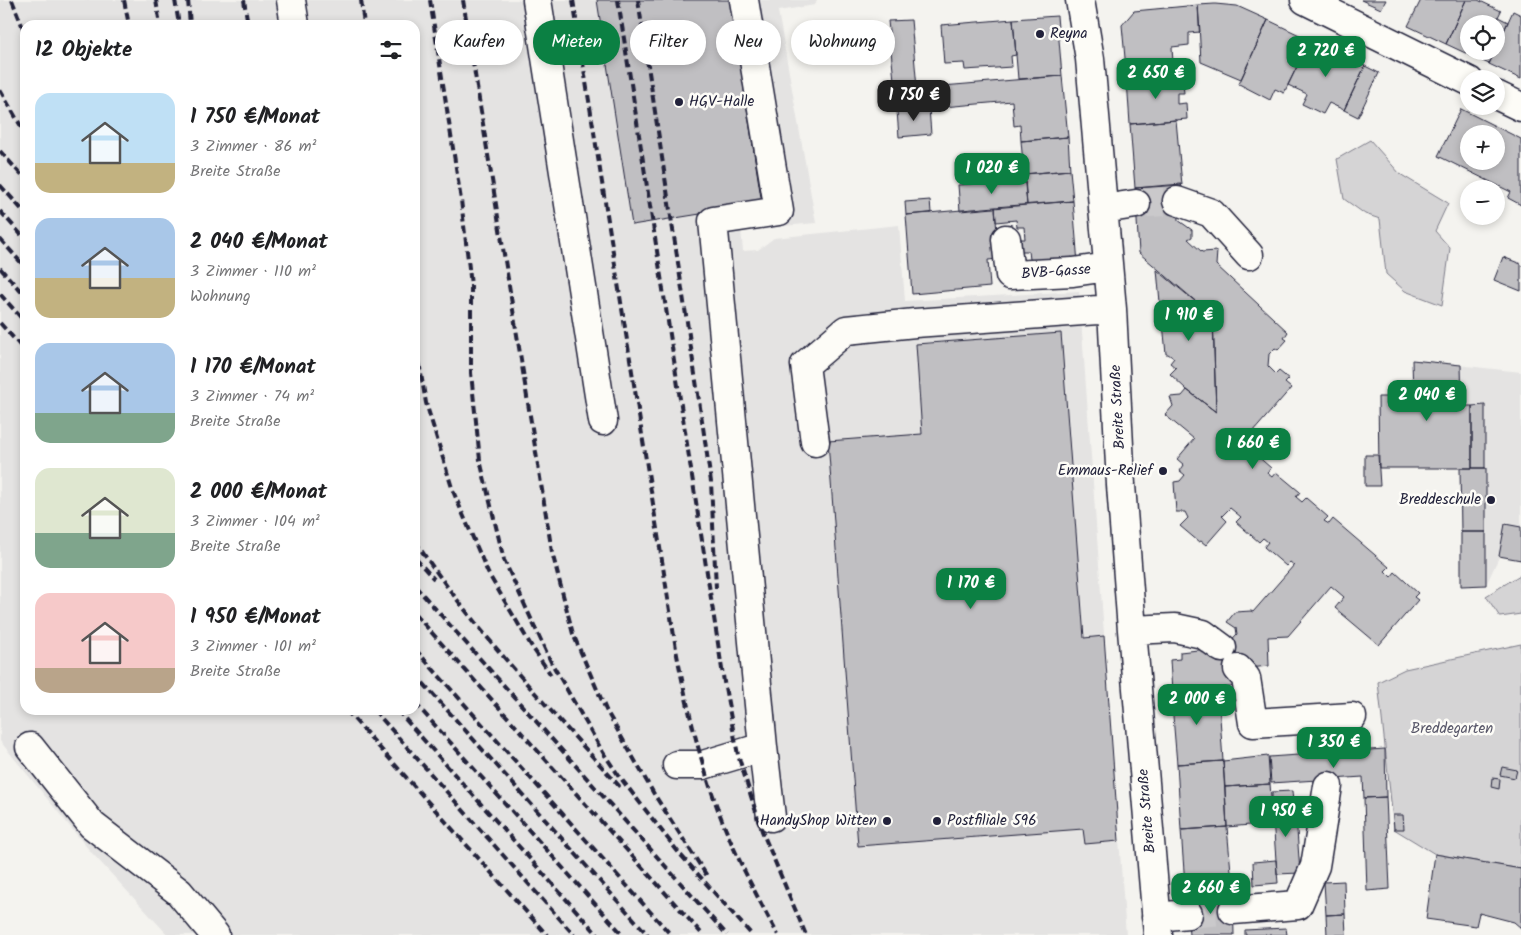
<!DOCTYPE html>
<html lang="de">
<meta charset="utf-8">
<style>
body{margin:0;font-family:Kalam,sans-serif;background:#f6f6f6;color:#202124;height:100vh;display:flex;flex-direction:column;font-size:19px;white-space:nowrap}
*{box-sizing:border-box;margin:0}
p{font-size:16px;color:#757577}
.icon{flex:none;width:28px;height:28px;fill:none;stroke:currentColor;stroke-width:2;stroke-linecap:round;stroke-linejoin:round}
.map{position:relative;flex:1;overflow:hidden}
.side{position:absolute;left:20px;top:20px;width:400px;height:695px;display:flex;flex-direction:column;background:#fff;border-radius:15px;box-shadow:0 2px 8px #0003}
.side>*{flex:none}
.hud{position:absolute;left:435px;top:20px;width:475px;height:45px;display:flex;gap:10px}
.fabs{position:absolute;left:1460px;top:15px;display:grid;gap:10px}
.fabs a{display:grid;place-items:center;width:45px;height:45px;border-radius:50%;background:#fff;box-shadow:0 2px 8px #0003;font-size:25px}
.price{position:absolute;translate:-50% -42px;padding:0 11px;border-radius:10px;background:#0b8043;color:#fff;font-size:16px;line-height:32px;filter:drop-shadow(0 1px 2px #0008)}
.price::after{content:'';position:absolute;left:50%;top:30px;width:15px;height:11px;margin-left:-8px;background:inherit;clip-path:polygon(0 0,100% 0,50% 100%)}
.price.on{background:#222;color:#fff}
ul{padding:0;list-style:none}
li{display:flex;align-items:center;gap:15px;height:125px;padding:0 15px}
li span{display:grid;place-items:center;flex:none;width:140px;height:100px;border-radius:15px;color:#555}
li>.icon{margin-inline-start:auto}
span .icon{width:60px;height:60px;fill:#fffc;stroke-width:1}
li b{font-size:21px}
h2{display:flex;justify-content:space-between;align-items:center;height:60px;padding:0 15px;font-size:21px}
.tag{padding:0 18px;border-radius:22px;background:#fff;box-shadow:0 2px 8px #0003;font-size:18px;line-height:45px}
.tag.on{background:#0b8043;color:#fff}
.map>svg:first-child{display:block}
.built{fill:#e4e3e2;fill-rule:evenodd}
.green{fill:#d5d4d5;stroke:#7c7b88}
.building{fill:#c0bfc2;stroke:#22223b;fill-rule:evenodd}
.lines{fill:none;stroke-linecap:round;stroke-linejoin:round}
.minor-tunnel{stroke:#cac9cb;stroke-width:28;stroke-dasharray:28 14;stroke-linecap:butt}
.minor-casing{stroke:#22223b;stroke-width:31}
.minor{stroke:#fdfcf7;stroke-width:28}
.rail{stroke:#22223b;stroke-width:4;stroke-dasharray:8 4;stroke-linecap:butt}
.poi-dot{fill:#22223b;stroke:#fdfcf7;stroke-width:2}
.labels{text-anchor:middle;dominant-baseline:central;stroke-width:5;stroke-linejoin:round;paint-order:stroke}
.poi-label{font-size:15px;fill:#22223b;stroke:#fdfcf7;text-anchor:start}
.street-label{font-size:15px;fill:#22223b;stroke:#fdfcf7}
.park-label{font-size:15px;fill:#585769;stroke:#fdfcf7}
</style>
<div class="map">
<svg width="1521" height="935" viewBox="0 0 1521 935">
<rect width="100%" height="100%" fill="#f4f3ef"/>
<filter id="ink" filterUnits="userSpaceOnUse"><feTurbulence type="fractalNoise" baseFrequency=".02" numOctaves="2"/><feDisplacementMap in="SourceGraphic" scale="10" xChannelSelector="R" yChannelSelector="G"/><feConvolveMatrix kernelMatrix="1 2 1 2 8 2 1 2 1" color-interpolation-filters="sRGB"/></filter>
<g filter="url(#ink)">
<path class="built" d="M0,0H817L815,5L778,11L816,223L741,230L743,251L758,250L774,238L899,225L905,301L1079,291L1126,935H168L90,851L0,741ZM25,25H415V710H25Z
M1412,360L1521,372V560L1499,557L1486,585L1461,586L1460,468H1379L1378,397H1413Z"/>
<path class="green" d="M1370,140L1400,174L1448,203L1435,231L1450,248L1442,305L1405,291L1386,274L1380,219L1365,214L1344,199L1337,159Z
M1520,575L1521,614L1500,617L1486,596Z
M1521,644V869L1435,854L1394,829L1378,682L1405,669Z"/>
<path class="building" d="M597,0H730L762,204L632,225Z
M1361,0H1386L1381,9Z
M1421,0H1466L1446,44L1408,26Z
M1466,0H1478L1501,11L1498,17L1508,22L1496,48V24H1469V51H1495L1489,64L1446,44Z
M1215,4L1237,6L1268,20L1241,79L1201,62L1198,5Z
M1198,5L1200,32L1189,33V45L1172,47L1173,63H1181L1182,75L1127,80L1122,25L1134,11Z
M1513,11L1521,15V79L1489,64L1495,51H1496V48Z
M1057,16L1062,76L1018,79L1013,19Z
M1013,19L1016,55L1011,56L1012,67L965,70L964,63L944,64L941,25Z
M911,20L917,88L895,90L888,21Z
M1268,20L1310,40L1284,93L1275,89L1270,100L1239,84Z
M1310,40L1365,66L1344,110L1329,103L1323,114L1302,104L1307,94L1288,85Z
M1365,66L1379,73L1358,117L1344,110Z
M1182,75L1184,93H1177V104L1186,103L1187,119L1130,124L1127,80Z
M1062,76L1068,137L1021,141L1020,125L1014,126L1012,101L897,111L895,90Z
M929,108L931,134L899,137L897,111Z
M1461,109L1521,139V205L1508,198L1511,192L1438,156ZM1469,134H1496V161H1469Z
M1176,120L1182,185L1135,188L1130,124Z
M1068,137L1070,170L1024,174L1021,141Z
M1070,170L1073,201L1027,205L1024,174Z
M1025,179L1027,205L960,211L958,185Z
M1181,184L1182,187H1176L1178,220L1192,230V237L1188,239L1202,252L1217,251L1216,265L1288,332L1284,338L1287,340L1278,350L1275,348L1269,354L1268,366L1276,374L1279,371L1289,379L1285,383L1291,388L1246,440L1241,436L1239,440L1243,444L1239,449L1243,452L1247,447L1271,468L1267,473L1272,477L1276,472L1300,492L1296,497L1302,502L1306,498L1328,517L1324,521L1329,524L1333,519L1389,567L1385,571L1391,577L1395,572L1418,593L1414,597L1418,600L1379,645L1335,608L1344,597L1331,586L1288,636L1268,637L1269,666L1238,669L1240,686L1172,692L1170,660L1180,659V652L1225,647L1237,634L1236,628L1227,622L1235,612L1251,611L1253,612L1294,565L1290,562L1286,566L1264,547L1268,542L1263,538L1259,542L1236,522L1241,517L1230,508L1222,516L1227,521L1206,545L1201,541L1199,542L1180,526L1188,518L1185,512H1176L1174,482L1180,481L1185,475L1180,471L1184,465L1177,459L1194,439L1165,415L1173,406L1170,397L1182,396L1187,390L1216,412L1213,316L1139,253L1135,188Z
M930,200L931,213L906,215L905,202Z
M1073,201L1078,264L1031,268L1029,251H1021V239H1025L1024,227H1017L1016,220L996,222L995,207Z
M995,207L999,259L988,260L990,287L912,294L906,215Z
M1503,257L1521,264V291L1494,280Z
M1157,270L1213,316L1216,412L1187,390L1170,374L1176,368L1170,363L1174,358L1168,354H1166L1163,323L1171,316L1166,313L1168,306L1165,302H1160Z
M1061,333L1084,638L1104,636L1119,841L1085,844L1083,829L858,846L828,441L922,434L916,344Z
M1412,360L1461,365L1462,406H1472V468H1379L1378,397H1413Z
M1485,405V468H1472V406Z
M1365,455H1378L1380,486H1365Z
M1460,468H1486V532H1461Z
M1505,524L1521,527V560L1499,556Z
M1461,532H1486V585L1461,586Z
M1218,688L1223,761L1177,764L1171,692Z
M1385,749L1386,797L1364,798L1363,777L1271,783L1269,757Z
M1268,756L1270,784L1225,787L1223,761Z
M1223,761L1227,827L1181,830L1177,764Z
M1502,767L1517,770L1515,778L1500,775Z
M1492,778L1500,779L1499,789L1491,787Z
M1270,784L1273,823L1227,827L1225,787Z
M1292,791L1293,802L1272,804V792Z
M1386,797L1390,889L1367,891L1364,798Z
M1295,802L1300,873L1277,874L1272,804Z
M1393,815H1403L1404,829H1394Z
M1227,827L1233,894L1186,898L1181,830Z
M1435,854L1521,869V928L1514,922L1479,913L1476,926L1426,919Z
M1276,860L1278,883L1254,885L1253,862Z
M1344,881L1345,914L1326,915L1324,882Z
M1233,894L1234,935H1189L1186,898Z
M1345,914L1346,935H1327L1326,915Z
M1286,928L1287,935H1245V930Z"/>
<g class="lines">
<path class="minor-tunnel" d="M1136,204L1177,201
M1188,914L1233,910"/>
<g class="minor-casing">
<path id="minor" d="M291,0L295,25
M537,0L603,421
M744,0L779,211L713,221L763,747L771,817
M1080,0L1090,59L1112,309L1121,485L1132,630L1158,935
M1305,0L1469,81
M1496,95L1521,107
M1177,201L1211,213L1249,255
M1103,209L1136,204
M1006,239L1010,275L1073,272L1108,267
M815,442L805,365L846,330L915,323L1112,309
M1132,630L1175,628L1203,634L1222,648
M1238,669L1246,678L1253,723L1352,717
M30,747L92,825L179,892L215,935
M677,765H703L763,747
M1233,910L1298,905L1315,866L1328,786
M1156,917L1188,914"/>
</g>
<use href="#minor" class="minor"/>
<path class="rail" d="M12,0L25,33
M124,0L129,25
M156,0L160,25
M175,0L179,25
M188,0L190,25
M244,0L248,25
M361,0L364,25
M430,0L461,200L471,285V373L480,460L504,560L551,662L604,754L619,776L679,853L752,935
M463,0L552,552L573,634L606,710L654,794L707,876
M573,0L677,655C689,716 704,778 728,835C743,870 760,902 778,935
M618,0L724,682L738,755L762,831L806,935
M638,0L703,427L711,482L716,588
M0,90L25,133
M0,151L25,179
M0,185L25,213
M0,211L25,239
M0,239L25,267
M0,268L25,296
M0,294L25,322
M0,323L25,351
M415,339L426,403L453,491L488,573L532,647L551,675
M415,541C474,630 549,708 621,788
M415,558L434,579
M415,586L727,935
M415,614L703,935
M415,649L671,935
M415,674L648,935
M415,703L623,935
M346,710L547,935
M374,710L574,935
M397,710L598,935"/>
</g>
</g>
<g class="poi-dot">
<circle cx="1040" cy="34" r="5"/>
<circle cx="679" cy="102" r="5"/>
<circle cx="1163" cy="471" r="5"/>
<circle cx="1491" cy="500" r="5"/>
<circle cx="887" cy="821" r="5"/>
<circle cx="937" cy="821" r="5"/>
</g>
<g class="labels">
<g class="poi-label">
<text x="1050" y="34">Reyna</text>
<text x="689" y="102">HGV-Halle</text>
<text x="1153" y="471" text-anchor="end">Emmaus-Relief</text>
<text x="1481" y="500" text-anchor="end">Breddeschule</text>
<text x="877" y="821" text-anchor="end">HandyShop Witten</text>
<text x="947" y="821">Postfiliale 596</text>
</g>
<g class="street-label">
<text transform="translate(1056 272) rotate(-4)">BVB-Gasse</text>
<text transform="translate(1118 407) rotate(-93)">Breite Straße</text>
<text transform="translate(1147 811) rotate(-95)">Breite Straße</text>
</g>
<g class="park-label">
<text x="1452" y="729">Breddegarten</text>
</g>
</g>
</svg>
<div class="fabs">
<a><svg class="icon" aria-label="locate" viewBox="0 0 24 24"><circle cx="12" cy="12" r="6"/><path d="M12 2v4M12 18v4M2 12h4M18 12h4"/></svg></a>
<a><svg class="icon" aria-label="layers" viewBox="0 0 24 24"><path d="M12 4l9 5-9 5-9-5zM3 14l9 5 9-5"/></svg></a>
<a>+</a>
<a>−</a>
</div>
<b class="price" style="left:1326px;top:78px">2 720 €</b>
<b class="price" style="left:1156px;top:100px">2 650 €</b>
<b class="price on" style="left:914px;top:122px">1 750 €</b>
<b class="price" style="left:992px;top:195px">1 020 €</b>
<b class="price" style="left:1189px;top:342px">1 910 €</b>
<b class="price" style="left:1427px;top:422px">2 040 €</b>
<b class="price" style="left:1253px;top:470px">1 660 €</b>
<b class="price" style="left:971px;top:610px">1 170 €</b>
<b class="price" style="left:1197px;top:726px">2 000 €</b>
<b class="price" style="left:1334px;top:769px">1 350 €</b>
<b class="price" style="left:1286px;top:838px">1 950 €</b>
<b class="price" style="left:1211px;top:915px">2 660 €</b>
<div class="hud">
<a class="tag">Kaufen</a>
<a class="tag on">Mieten</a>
<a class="tag">Filter</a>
<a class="tag">Neu</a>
<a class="tag">Wohnung</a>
</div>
<section class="side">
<h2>12 Objekte<svg class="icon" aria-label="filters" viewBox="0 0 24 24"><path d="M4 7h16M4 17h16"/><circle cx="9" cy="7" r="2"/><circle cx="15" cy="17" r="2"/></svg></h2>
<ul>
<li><span style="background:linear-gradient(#bfe0f5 70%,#c2b280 0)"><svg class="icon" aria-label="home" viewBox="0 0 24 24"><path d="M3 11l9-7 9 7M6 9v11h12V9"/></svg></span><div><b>1 750 €/Monat</b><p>3 Zimmer · 86 m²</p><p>Breite Straße</p></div></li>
<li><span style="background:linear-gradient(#a9c7e8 60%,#c2b280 0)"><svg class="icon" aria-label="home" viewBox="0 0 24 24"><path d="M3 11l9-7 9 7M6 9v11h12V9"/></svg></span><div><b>2 040 €/Monat</b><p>3 Zimmer · 110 m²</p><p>Wohnung</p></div></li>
<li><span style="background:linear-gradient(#a9c7e8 70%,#7fa58c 0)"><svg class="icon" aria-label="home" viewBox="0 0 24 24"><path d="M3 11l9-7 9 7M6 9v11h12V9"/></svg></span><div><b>1 170 €/Monat</b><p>3 Zimmer · 74 m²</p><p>Breite Straße</p></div></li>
<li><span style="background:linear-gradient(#dfe7d0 65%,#7fa58c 0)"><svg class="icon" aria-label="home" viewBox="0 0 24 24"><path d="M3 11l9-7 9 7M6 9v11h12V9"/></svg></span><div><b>2 000 €/Monat</b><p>3 Zimmer · 104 m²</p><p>Breite Straße</p></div></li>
<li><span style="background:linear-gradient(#f6c9c9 75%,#b9a48a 0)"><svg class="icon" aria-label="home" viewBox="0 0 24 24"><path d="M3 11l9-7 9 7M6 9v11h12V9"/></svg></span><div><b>1 950 €/Monat</b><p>3 Zimmer · 101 m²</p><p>Breite Straße</p></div></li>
</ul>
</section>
</div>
